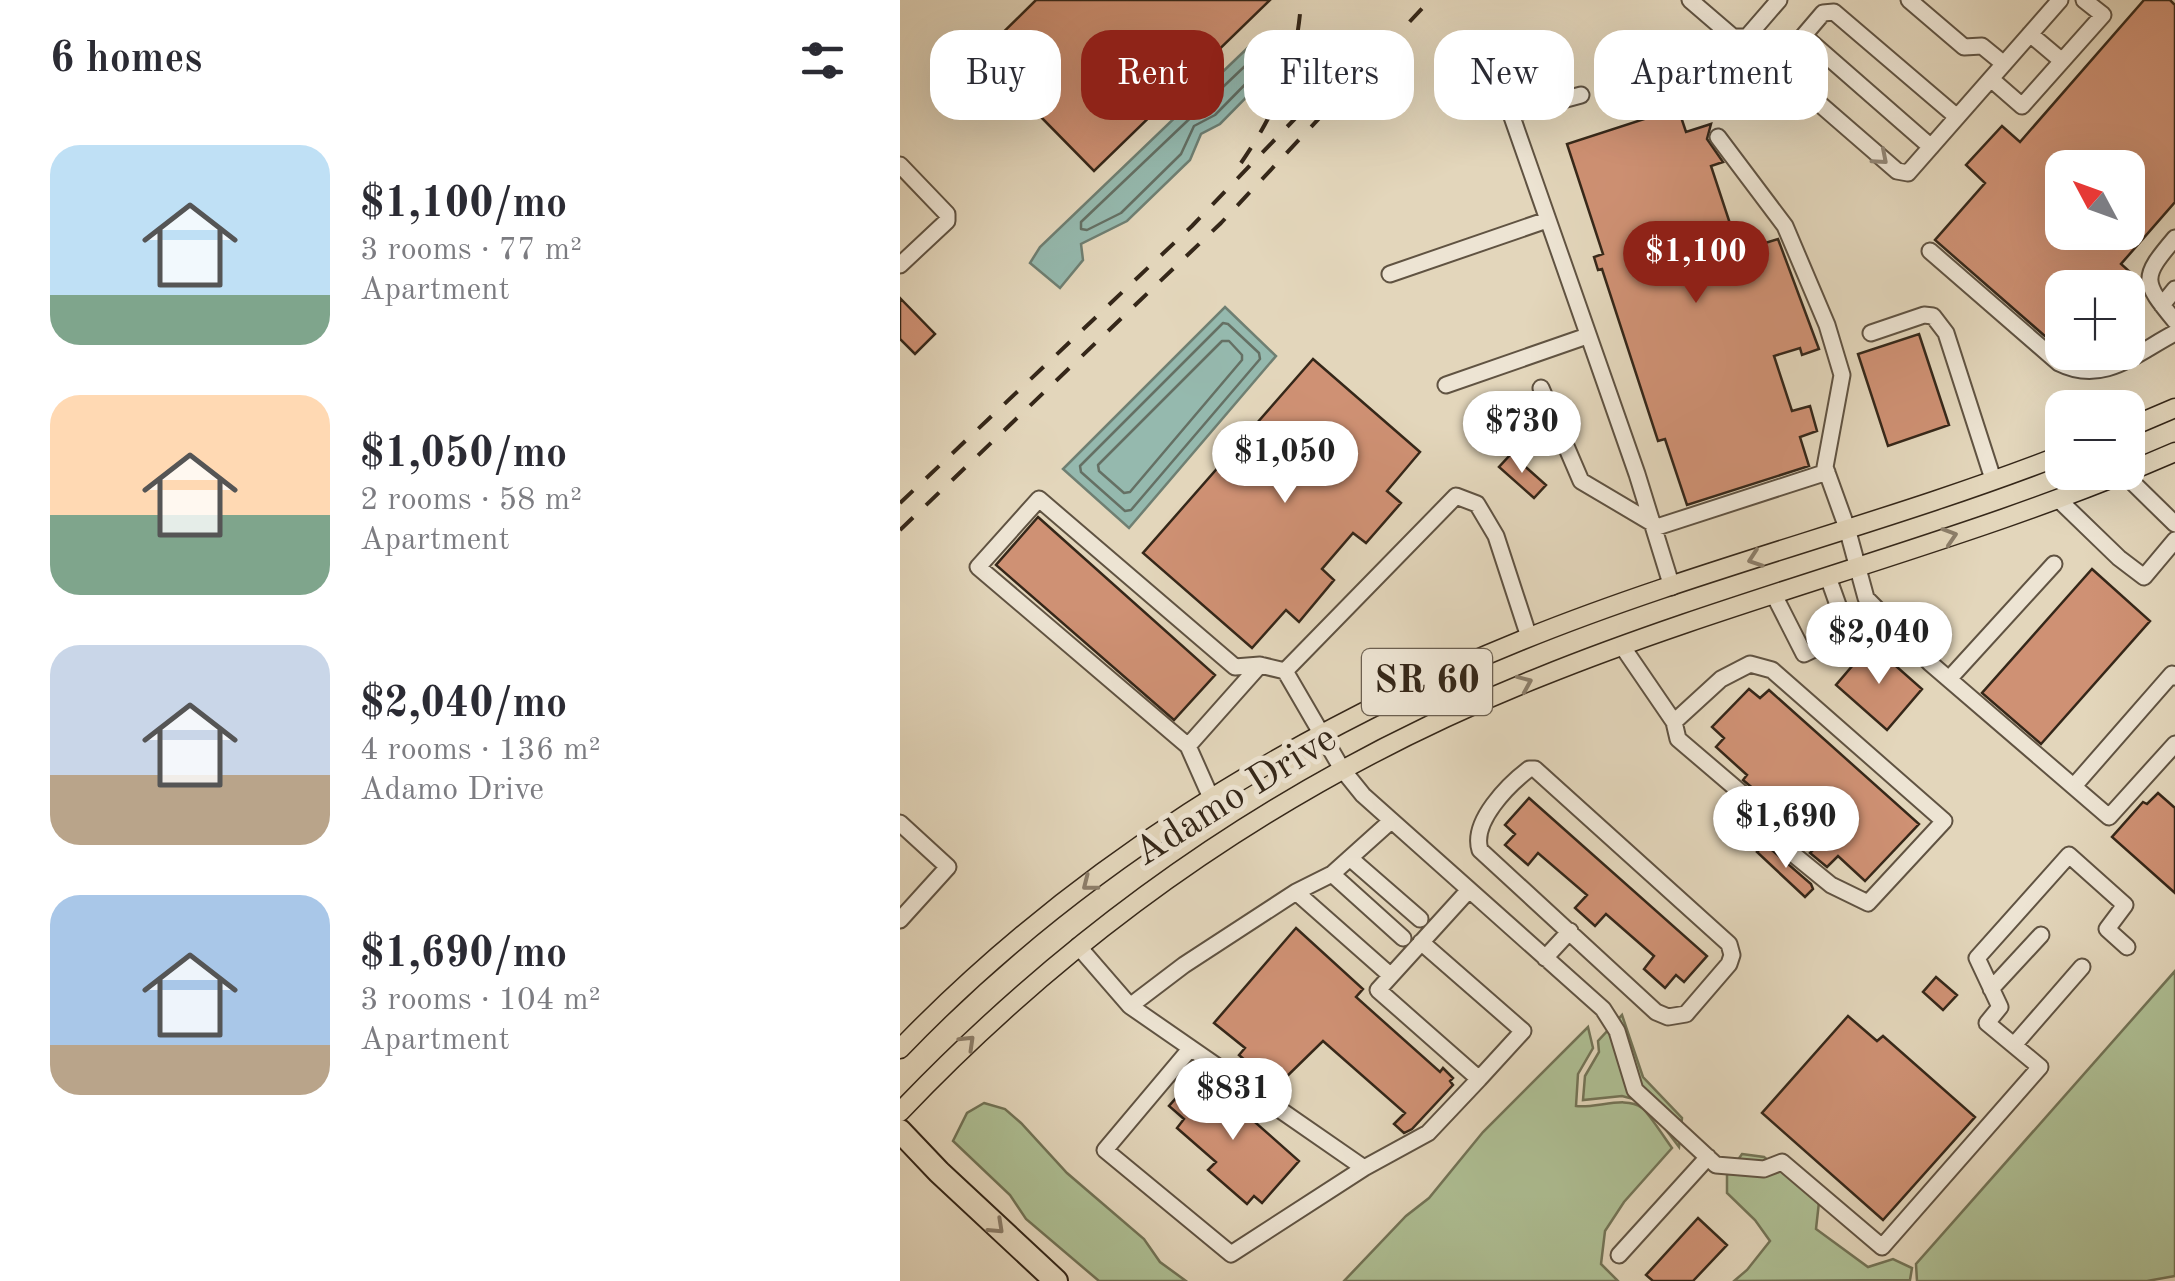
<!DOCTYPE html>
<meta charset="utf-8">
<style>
body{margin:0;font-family:"Old Standard TT",serif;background:#f7f7f7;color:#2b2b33;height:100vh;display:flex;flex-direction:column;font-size:38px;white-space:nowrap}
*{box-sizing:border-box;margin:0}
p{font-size:32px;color:#7c7c81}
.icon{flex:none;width:55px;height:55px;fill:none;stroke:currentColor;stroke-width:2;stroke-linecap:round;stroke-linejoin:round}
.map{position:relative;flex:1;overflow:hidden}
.drawer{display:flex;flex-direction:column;background:#fff;width:900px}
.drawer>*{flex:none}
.top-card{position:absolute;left:30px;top:30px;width:950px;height:90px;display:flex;gap:20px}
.needle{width:65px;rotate:311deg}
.tools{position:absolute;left:1145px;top:150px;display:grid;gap:20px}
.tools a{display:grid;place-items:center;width:100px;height:100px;border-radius:20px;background:#fff;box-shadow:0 10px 40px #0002;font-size:50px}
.price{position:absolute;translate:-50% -85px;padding:0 22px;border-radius:35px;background:#fff;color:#222;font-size:32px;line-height:65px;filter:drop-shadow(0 2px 5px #0008)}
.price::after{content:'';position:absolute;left:50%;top:60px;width:30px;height:22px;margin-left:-15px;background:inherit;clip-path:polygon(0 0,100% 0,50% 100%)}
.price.selected{background:#8f2418;color:#fff}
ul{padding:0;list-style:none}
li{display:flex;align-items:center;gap:30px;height:250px;padding:0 50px}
li span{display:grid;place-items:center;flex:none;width:280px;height:200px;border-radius:30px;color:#555}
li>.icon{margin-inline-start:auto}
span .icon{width:120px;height:120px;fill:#fffc;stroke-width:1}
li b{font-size:42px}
h2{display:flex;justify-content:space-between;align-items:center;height:120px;padding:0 50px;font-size:42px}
.chip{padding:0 35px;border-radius:30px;background:#fff;box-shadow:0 10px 40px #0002;font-size:35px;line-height:90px}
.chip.selected{background:#8f2418;color:#fff}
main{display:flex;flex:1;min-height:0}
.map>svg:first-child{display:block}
.green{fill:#aebf94;stroke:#727356;stroke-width:2.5}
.water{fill:#95b9ae;stroke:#6f7f72;stroke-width:2.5}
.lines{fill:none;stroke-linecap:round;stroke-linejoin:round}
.shore{stroke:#657064;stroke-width:2.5}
.building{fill:#cf9174;stroke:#352719;stroke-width:2.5;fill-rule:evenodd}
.minor-casing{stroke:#605342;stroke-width:19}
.major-casing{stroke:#352719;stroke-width:21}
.highway-casing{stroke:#352719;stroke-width:26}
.minor{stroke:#ede4d3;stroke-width:15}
.major{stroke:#e3d6bb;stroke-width:18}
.highway{stroke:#e3d6bb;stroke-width:22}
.rail{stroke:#352719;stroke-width:4;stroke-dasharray:18 18;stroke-linecap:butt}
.oneway{stroke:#918676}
.oneway2{stroke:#8c7e6a}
.labels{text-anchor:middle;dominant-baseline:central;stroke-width:10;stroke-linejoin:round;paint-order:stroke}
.shield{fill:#ede4d3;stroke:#6c6051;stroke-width:2.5}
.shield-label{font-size:38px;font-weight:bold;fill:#352719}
.street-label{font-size:40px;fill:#352719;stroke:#ede4d3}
</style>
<main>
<section class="drawer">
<h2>6 homes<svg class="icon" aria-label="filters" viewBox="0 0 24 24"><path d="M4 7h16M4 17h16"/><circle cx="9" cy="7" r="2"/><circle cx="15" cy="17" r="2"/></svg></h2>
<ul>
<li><span style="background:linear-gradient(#bfe0f5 75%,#7fa58c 0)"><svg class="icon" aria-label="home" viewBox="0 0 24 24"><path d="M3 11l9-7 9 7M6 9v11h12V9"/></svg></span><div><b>$1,100/mo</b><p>3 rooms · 77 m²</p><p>Apartment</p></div></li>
<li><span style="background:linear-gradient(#ffd9b3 60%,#7fa58c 0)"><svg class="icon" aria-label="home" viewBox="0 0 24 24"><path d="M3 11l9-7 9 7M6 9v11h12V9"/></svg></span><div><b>$1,050/mo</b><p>2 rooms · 58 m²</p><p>Apartment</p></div></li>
<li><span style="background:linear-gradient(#c9d6e8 65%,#b9a48a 0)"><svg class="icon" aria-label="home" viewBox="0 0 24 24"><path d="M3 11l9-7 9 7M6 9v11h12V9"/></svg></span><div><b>$2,040/mo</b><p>4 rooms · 136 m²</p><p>Adamo Drive</p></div></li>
<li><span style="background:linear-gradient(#a9c7e8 75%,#b9a48a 0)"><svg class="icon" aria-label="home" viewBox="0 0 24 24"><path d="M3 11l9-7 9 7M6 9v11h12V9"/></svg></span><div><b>$1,690/mo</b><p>3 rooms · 104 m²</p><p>Apartment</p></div></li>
</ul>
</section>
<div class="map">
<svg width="1275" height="1281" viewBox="0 0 1275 1281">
<rect width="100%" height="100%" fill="#e3d6bb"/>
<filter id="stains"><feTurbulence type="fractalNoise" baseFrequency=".002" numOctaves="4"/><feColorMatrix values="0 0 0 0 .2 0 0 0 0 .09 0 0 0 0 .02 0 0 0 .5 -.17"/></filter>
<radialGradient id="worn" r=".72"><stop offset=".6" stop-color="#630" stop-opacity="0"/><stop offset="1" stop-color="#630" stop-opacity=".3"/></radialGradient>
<path class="green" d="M1275,971V1276L1247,1281H1017L1016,1264Z
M722,1015L743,1077L782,1118L779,1147L745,1102L722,1096L683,1100L685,1076L699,1052L698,1041Z
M688,1027L693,1048L678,1074L676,1106C695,1109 726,1095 742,1108C748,1112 766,1140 772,1148L724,1202L705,1231L701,1264L718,1281H444L506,1216L529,1198L583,1132Z
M84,1103L105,1109L121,1123L167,1173L244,1239L260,1262L286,1281H199L126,1219L110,1195L53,1141L67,1113Z
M842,1154L864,1157L919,1202L916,1229L968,1267L993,1259L1012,1268L1010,1280L834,1281L847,1270L870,1241L855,1220L827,1193V1175Z"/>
<path class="water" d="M361,35L373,40L384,52L382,61L320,124L301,134L290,160L227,221L181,244L183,260L160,288L130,263L140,247Z
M325,307L376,356L229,528L163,469Z"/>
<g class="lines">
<path class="shore" d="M365,47L371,52V58L315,115L294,126L281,154L221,213L187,230L181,229V222Z
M323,323L328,324L359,353L360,359L231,510L225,511L181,472L180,466Z
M322,341H329L342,355V360L230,492L224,493L199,471L198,465Z"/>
</g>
<path class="building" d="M136,0H370L194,171L80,55Z
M1244,0H1270L1275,5V202L1221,264L1239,280L1235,288H1162V351L1035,240L1085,183L1066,165L1102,126L1120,142ZM1162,168H1228V232H1162Z
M778,108L786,132L811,124L807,139L823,162L811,166L839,251L878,239L919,349L902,355L900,348L874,356L892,411L910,406L917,431L900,437L909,466L787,505L765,439L758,441L702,269L698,270L694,257L703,254L667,144Z
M0,298L35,334L15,354L0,339Z
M1019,334L1049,425L988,446L958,354Z
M413,359L520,452L487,491L501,503L466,543L453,533L422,569L434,580L399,622L386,610L352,648L243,553Z
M611,454L646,485L634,498L599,467Z
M138,517L315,675L274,720L96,565Z
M1192,569L1250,621L1141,744L1082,693Z
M971,644L1022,689L987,730L936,685Z
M849,689L860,698L869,690L1019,824L965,881L938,856L927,867L910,853L921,842L865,792L862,796L843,780L847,775L816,747L824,738L812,727Z
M1258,793L1275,808V893L1212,837L1243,802L1247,804Z
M629,798L807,956L784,982L776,975L765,988L744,969L754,956L706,914L695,926L675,908L687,895L638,853L628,865L605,845L615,834L605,825Z
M865,844L911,884L913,889L905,897L857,852Z
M396,928L463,989L456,997L540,1072L543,1068L553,1078L550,1081L553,1085L512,1129L504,1133L494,1124L505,1113L423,1041L376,1087L339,1055L345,1048L314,1023Z
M1036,977L1057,995L1043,1010L1023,992Z
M948,1016L977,1041L983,1036L1075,1117L983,1220L862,1113Z
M291,1081L307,1094L314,1086L399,1161L362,1203L354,1196L347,1204L308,1170L316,1162L277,1128L284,1119L269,1106Z
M798,1218L827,1245L793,1281H753L746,1275Z"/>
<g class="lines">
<g class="minor-casing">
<path id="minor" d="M790,0L833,37H847L879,0
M1009,0L1064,47L1082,46L1104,64
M1130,34L1162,61
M904,36L1031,147
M1091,79L1122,106L1203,15L1184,0
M681,95L611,114L737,474L772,587
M1057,117L934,12L923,13L882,61L884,73L997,171L1008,173C1059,115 1110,57 1160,0
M818,137L885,226L927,325L942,375L925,467L947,528L966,598L1030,663L1209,817L1275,744
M0,165L47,214V221L0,265
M1275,238C1241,278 1242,281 1275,321
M1030,251L1159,363C1203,385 1235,354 1275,333
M490,274L647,220
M1262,305L1275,289
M971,333L1024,315L1033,316L1046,333L1093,479
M546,385L687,336
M641,388L681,481L752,523
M1224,474L1275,524
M1159,500L1219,558L1244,577L1275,540
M754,528L927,472
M874,595L904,654L948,633L928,577
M629,637L596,536L577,504L556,496L385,671L442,769L463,795L703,1009L717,1031L735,1090L816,1165L864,1169L882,1162L982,1247L1140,1067L1087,1023L1100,1007L1077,958L1169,855L1225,905L1207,929L1227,947
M722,646L774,722L821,679L850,664L872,670L1044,821L968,903L931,885L893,854L880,826L778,739L774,722
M1049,679L1154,564
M288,746L360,665
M629,769H635L829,944L832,955L829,964L786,1014L768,1017L756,1012L580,850C571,822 608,785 629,769Z
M1174,786L1272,674L1275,677
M312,800L288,746L78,567L139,499L335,667L360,665L385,671
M0,823L48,867L0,920
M451,859L520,919
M432,874L503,938
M396,892L490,975
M521,942L623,1031L579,1079
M178,946L230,1006L284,965L396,892L432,874L491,821
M645,958L670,931
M1091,989L1141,935
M230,1006L464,1168L528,1133L579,1079L478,990L568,891
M1114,1045L1182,967
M290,1049L205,1150L331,1254L464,1168
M719,1255L808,1157"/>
</g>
<g class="major-casing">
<path id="major" d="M1228,428L1275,408
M0,1049C172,870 391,734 620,641C797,569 985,524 1162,455
M0,1112C181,922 396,774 640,677C848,593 1069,542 1275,452"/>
</g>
<g class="highway-casing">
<path id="highway" d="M0,1131L39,1172L156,1281"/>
</g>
<use href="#minor" class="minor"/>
<use href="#major" class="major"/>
<use href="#highway" class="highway"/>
<path class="rail" d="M341,163C376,112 398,62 401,0
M0,503L292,226L456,55
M0,530L321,223L530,0"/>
</g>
<defs><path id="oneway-chevron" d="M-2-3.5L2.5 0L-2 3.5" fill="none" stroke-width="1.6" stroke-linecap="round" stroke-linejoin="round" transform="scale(2.5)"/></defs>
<use class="oneway" href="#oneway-chevron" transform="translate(981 158) rotate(41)"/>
<g class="oneway2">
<use href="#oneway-chevron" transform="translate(1050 536) rotate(-18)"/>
<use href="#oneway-chevron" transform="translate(855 559) rotate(161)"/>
<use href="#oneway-chevron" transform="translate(625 683) rotate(-23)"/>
<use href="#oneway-chevron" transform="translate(189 884) rotate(142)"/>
<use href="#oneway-chevron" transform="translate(68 1042) rotate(-44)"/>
<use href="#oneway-chevron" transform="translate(97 1227) rotate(43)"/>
</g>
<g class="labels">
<rect class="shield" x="462" y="649" width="130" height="66" rx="8"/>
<g class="shield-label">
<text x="527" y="682">SR 60</text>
</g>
<g class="street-label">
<text transform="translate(336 797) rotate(-32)">Adamo Drive</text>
</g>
</g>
<rect width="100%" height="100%" filter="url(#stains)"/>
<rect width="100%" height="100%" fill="url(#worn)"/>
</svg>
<div class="tools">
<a><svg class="needle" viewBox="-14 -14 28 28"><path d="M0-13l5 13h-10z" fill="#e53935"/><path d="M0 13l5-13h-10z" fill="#7c7c81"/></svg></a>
<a>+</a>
<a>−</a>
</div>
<b class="price selected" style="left:796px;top:306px">$1,100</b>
<b class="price" style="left:622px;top:476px">$730</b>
<b class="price" style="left:385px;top:506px">$1,050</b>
<b class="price" style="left:979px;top:687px">$2,040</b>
<b class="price" style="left:886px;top:871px">$1,690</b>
<b class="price" style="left:333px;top:1143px">$831</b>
<div class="top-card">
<a class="chip">Buy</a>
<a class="chip selected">Rent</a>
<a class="chip">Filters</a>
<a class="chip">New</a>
<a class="chip">Apartment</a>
</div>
</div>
</main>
